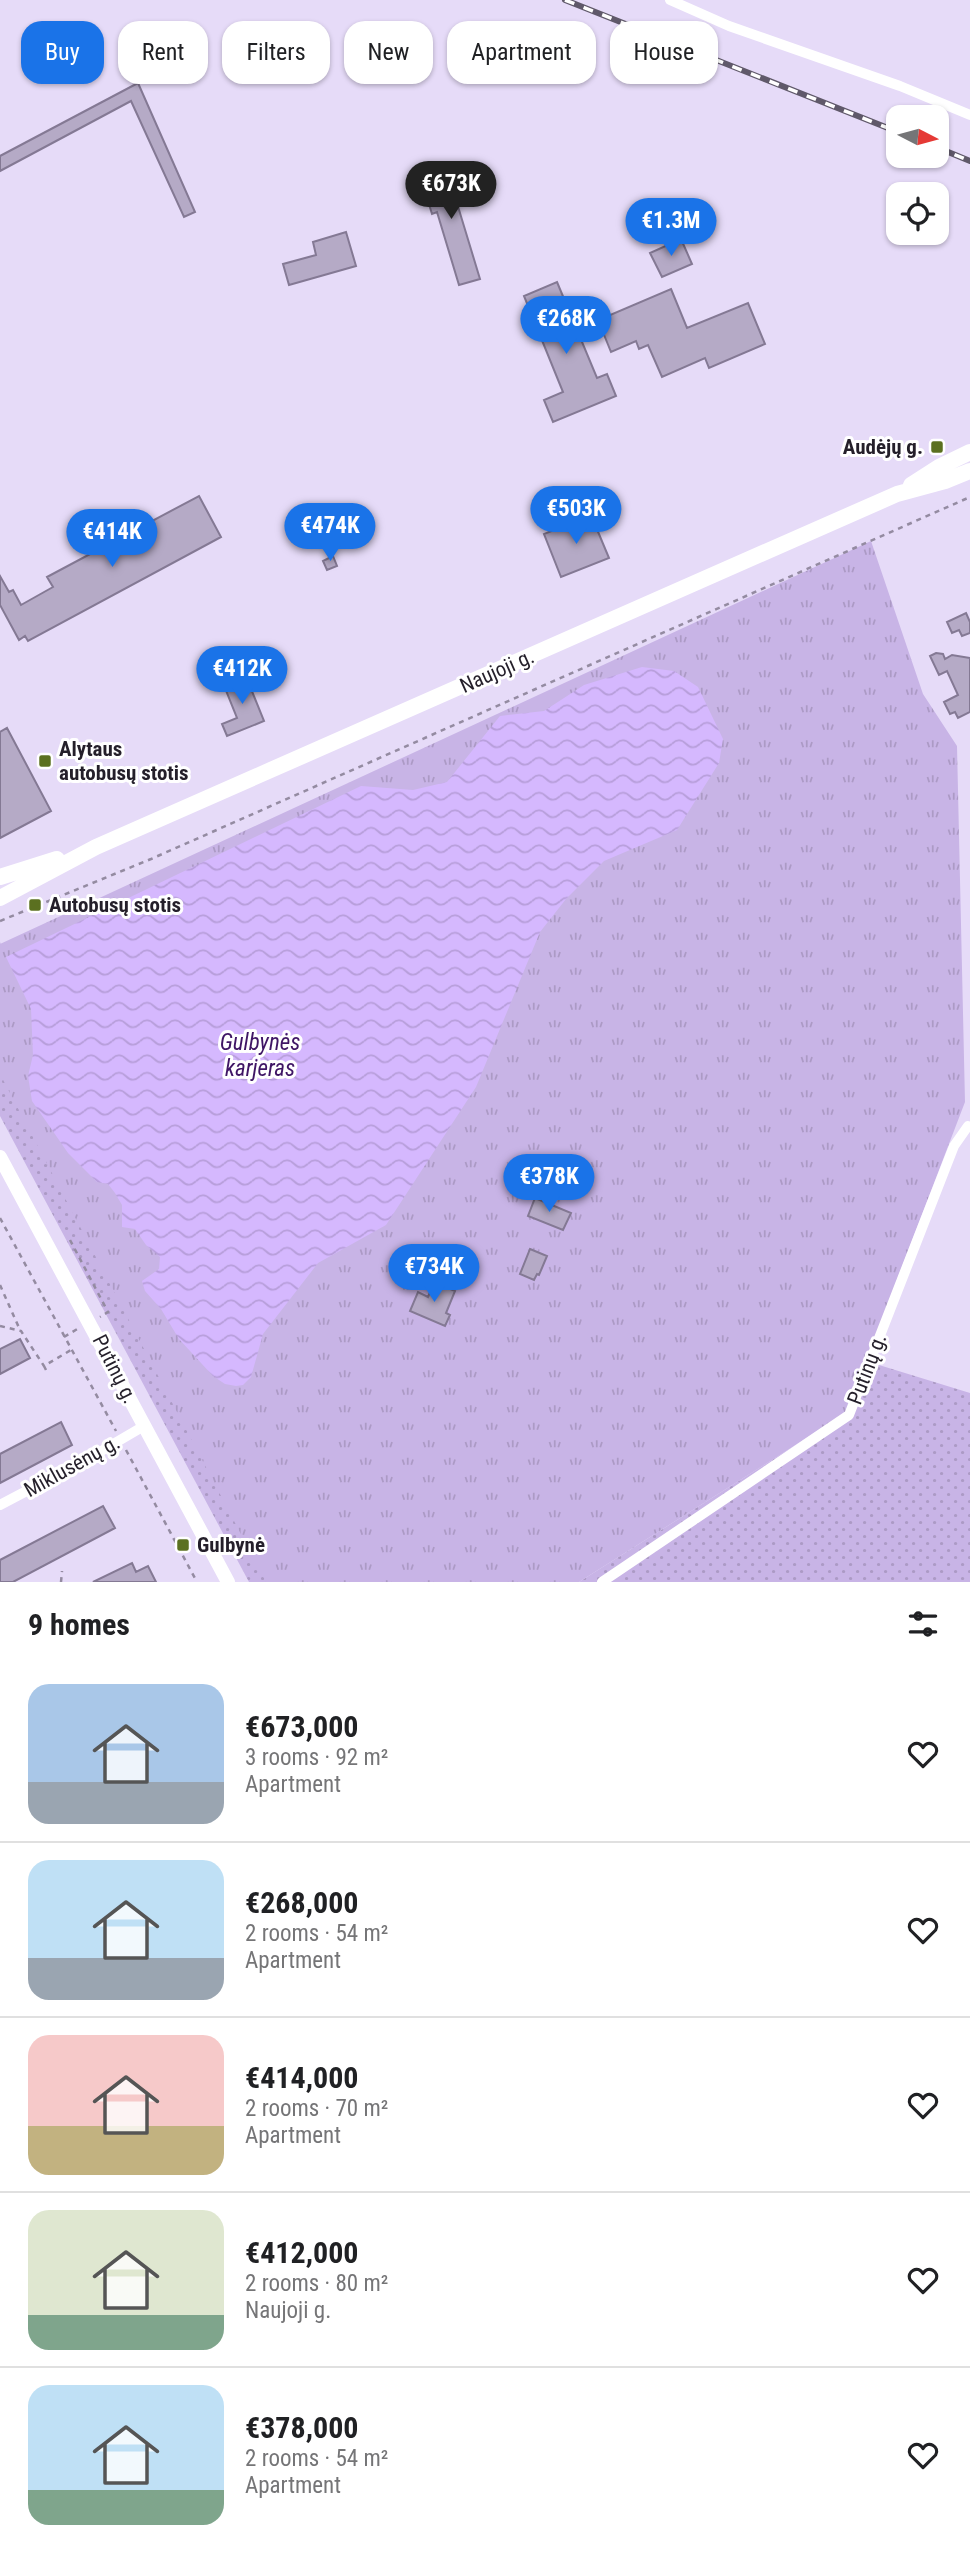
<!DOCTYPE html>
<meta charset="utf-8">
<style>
body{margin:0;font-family:"Roboto Condensed",sans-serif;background:#f6f6f6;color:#202124;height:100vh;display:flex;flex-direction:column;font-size:26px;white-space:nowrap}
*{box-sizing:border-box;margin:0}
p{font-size:23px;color:#757577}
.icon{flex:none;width:38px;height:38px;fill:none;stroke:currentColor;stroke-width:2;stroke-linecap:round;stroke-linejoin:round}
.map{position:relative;height:1582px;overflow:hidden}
.side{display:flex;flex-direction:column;background:#fff;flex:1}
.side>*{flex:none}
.top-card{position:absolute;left:21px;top:21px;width:929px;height:63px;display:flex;gap:14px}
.needle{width:46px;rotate:96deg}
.buttons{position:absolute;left:886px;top:105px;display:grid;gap:14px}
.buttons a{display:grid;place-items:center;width:63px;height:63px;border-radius:14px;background:#fff;box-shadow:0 2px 5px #0004;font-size:35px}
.price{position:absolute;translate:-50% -60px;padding:0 16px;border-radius:24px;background:#1a73e8;color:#fff;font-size:23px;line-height:46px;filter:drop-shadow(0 2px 4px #0008)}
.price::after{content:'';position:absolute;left:50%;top:42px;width:21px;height:16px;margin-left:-10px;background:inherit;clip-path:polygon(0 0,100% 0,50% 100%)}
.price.current{background:#222;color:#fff}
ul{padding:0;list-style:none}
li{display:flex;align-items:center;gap:21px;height:175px;padding:0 28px}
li+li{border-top:2px solid #e0e0e0}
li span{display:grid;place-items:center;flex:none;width:196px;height:140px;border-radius:21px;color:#555}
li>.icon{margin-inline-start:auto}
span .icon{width:84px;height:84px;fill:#fffc;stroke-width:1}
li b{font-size:30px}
h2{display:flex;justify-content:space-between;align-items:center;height:84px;padding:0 28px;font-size:30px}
.chip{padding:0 24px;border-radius:21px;background:#fff;box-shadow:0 2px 5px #0004;font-size:24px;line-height:63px}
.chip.current{background:#1a73e8;color:#fff}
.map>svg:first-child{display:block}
.grass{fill:url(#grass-dots)}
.park{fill:url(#park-tufts)}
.water{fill:url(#water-waves)}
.building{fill:#b5aac6;stroke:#847994;stroke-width:2}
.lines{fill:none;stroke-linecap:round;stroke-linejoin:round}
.path{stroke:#948ba1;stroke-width:2.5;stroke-dasharray:5 5;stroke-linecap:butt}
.minor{stroke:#fff;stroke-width:10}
.secondary{stroke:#fff;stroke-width:14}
.primary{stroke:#fff;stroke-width:16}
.rail-casing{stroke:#60596a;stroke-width:6}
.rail{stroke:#fff;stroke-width:3.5;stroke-dasharray:10;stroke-linecap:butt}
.poi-dot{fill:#5b7020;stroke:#fff;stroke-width:2.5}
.labels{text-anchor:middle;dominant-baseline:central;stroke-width:6;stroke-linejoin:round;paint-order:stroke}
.poi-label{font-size:21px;font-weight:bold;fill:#241f2a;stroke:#fff;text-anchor:start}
.street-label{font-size:21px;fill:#241f2a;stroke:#fff}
.water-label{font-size:23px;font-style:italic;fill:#3f1565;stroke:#fff}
</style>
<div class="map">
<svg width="970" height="1582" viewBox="0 0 970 1582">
<defs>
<pattern id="grass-dots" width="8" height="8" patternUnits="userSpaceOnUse" patternTransform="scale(1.75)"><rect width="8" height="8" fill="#c8b4e6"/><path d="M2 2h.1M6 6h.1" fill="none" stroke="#ac9ac5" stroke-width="1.8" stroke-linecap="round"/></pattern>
<pattern id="park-tufts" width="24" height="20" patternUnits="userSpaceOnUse" patternTransform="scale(1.75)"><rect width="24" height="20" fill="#c8b4e6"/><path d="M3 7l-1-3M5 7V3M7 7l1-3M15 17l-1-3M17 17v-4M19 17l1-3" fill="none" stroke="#ac9ac5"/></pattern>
<pattern id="water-waves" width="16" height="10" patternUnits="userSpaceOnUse" patternTransform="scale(1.75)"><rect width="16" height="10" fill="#d5b8fe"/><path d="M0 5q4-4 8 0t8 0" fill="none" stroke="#b79eda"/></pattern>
</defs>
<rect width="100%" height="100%" fill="#e6dbf8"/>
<path class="grass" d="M0,942L6,957L345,1582H249L0,1116Z
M866,1361L970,1393V1582H579L846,1413Z"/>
<path class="park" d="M871,541L923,694L957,746L965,1102L846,1413L579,1582H266L0,1074V944Z"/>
<path class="water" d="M642,667L674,671L698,687L723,739L719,763L677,830L604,861L566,899L540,932L476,1087L386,1225L318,1263L263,1334L251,1377L243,1385L236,1386L225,1384L213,1376L179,1339L161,1309L145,1291L142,1281L159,1269L160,1257L146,1245L135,1229L122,1227V1205L115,1193L108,1184L97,1182L68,1153L32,1101L28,1076L33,1055L31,1009L6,957L361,786L413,790L447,782L500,716L544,711L584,685Z"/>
<path class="building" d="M138,83L195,212L184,217L131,101L0,171V156Z
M452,165L459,188L453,190L480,279L459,285L437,212L432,214L420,175Z
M346,232L356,266L289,285L283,264L316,255L313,242Z
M681,239L692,264L662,277L650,253Z
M557,282L597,378L607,374L616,396L553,422L544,400L563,392L524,296Z
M671,289L687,328L748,303L765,344L709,368L705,358L662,377L648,345L639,349L636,341L611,352L592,305L601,301L608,316Z
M199,496L221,537L28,641L25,636L19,640L0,605V576L9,592L13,590L21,605L53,587L47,577Z
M591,515L609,558L561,577L544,534Z
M333,556L337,566L327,570L323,561Z
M966,613L970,622V633L962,636L959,630L952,633L947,622Z
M936,653L943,654L945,659L952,655L970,658V712L958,718L955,712L950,714L944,702L958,695L947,671L939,675L930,656Z
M245,674L264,721L227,736L222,724L237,718L223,683Z
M7,728L51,811L0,838V732Z
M535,1198L571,1213L563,1230L528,1216Z
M530,1249L547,1256L539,1275L537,1274L534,1280L520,1274Z
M434,1282L455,1291L446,1313L450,1315L445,1326L410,1311L418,1292L428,1297Z
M20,1339L30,1358L0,1374V1349Z
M61,1422L72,1445L0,1483V1454Z
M103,1506L115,1528L13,1582H0V1560Z
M132,1563L136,1572L148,1566L156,1582H93Z"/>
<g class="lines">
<path class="path" d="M0,921L151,859L970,497
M0,1218L116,1431
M70,1240L108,1312L100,1317
M0,1285L20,1330
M0,1326L21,1331L44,1366
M64,1337L79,1328
M46,1370L44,1366L71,1350
M126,1450L197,1582
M61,1582L62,1571"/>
<path class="minor" d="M670,0L729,26L900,86L970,115
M0,1505L91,1457L144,1426
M602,1582L849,1415L954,1146L968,1126"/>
<path class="secondary" d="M0,1157L228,1582"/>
<path class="primary" d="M911,485L939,467L970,452
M0,877L57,859
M0,898L96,847L897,494L945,481L970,471"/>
<g class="rail-casing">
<path id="rail" d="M565,0L898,132
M936,147L970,161"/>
</g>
<use href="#rail" class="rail"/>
</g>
<g class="poi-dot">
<rect x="930" y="440" width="14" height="14" rx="3.5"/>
<rect x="38" y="754" width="14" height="14" rx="3.5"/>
<rect x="28" y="898" width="14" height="14" rx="3.5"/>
<rect x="176" y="1538" width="14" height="14" rx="3.5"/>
</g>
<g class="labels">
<g class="poi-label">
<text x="923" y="447" text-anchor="end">Audėjų g.</text>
<text x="59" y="749">Alytaus<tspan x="59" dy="24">autobusų stotis</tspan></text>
<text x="49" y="905">Autobusų stotis</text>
<text x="197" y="1545">Gulbynė</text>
</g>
<g class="street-label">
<text transform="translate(497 671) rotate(-24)">Naujoji g.</text>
<text transform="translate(115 1369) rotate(63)">Putinų g.</text>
<text transform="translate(867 1369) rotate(-69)">Putinų g.</text>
<text transform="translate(72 1466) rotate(-29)">Miklusėnų g.</text>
</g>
<g class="water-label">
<text x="260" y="1042">Gulbynės<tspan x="260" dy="26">karjeras</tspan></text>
</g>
</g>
</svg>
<div class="buttons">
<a><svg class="needle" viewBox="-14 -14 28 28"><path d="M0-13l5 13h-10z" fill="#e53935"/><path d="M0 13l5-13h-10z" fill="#757577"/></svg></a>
<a><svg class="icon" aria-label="locate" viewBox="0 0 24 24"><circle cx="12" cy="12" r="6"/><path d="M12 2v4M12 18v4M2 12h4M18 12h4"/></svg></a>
</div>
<b class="price current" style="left:451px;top:221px">€673K</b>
<b class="price" style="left:671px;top:258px">€1.3M</b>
<b class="price" style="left:566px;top:356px">€268K</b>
<b class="price" style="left:576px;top:546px">€503K</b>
<b class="price" style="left:330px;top:563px">€474K</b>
<b class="price" style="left:112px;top:569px">€414K</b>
<b class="price" style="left:242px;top:706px">€412K</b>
<b class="price" style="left:549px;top:1214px">€378K</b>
<b class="price" style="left:434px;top:1304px">€734K</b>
<div class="top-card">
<a class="chip current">Buy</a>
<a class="chip">Rent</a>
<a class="chip">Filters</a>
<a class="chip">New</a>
<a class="chip">Apartment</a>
<a class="chip">House</a>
</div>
</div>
<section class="side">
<h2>9 homes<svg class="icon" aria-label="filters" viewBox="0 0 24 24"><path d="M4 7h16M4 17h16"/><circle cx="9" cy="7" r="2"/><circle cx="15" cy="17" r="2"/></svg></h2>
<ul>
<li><span style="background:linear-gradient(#a9c7e8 70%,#9aa5b1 0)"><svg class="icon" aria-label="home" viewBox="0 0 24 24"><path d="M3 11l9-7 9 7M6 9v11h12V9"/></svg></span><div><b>€673,000</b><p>3 rooms · 92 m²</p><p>Apartment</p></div><svg class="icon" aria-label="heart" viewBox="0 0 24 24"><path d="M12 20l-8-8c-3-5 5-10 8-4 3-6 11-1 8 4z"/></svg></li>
<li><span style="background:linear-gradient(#bfe0f5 70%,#9aa5b1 0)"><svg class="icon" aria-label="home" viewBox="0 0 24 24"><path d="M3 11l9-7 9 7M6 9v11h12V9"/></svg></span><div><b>€268,000</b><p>2 rooms · 54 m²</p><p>Apartment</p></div><svg class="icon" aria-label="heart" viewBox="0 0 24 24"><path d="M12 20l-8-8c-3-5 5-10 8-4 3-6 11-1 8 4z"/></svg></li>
<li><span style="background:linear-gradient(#f6c9c9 65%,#c2b280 0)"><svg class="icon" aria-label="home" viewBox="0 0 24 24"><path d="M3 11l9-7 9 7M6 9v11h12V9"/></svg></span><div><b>€414,000</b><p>2 rooms · 70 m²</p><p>Apartment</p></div><svg class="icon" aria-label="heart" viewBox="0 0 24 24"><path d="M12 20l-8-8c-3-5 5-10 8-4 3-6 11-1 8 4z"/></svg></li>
<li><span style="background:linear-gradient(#dfe7d0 75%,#7fa58c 0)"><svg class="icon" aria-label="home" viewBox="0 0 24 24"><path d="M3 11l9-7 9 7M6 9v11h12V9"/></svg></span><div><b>€412,000</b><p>2 rooms · 80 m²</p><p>Naujoji g.</p></div><svg class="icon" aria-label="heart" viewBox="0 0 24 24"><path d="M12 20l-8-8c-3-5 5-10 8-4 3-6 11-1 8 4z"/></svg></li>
<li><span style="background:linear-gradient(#bfe0f5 75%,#7fa58c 0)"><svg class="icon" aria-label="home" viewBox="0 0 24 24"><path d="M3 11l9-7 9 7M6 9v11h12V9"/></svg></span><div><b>€378,000</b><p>2 rooms · 54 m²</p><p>Apartment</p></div><svg class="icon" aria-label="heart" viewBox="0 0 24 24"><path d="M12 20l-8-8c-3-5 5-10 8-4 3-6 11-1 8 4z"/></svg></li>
</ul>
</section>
